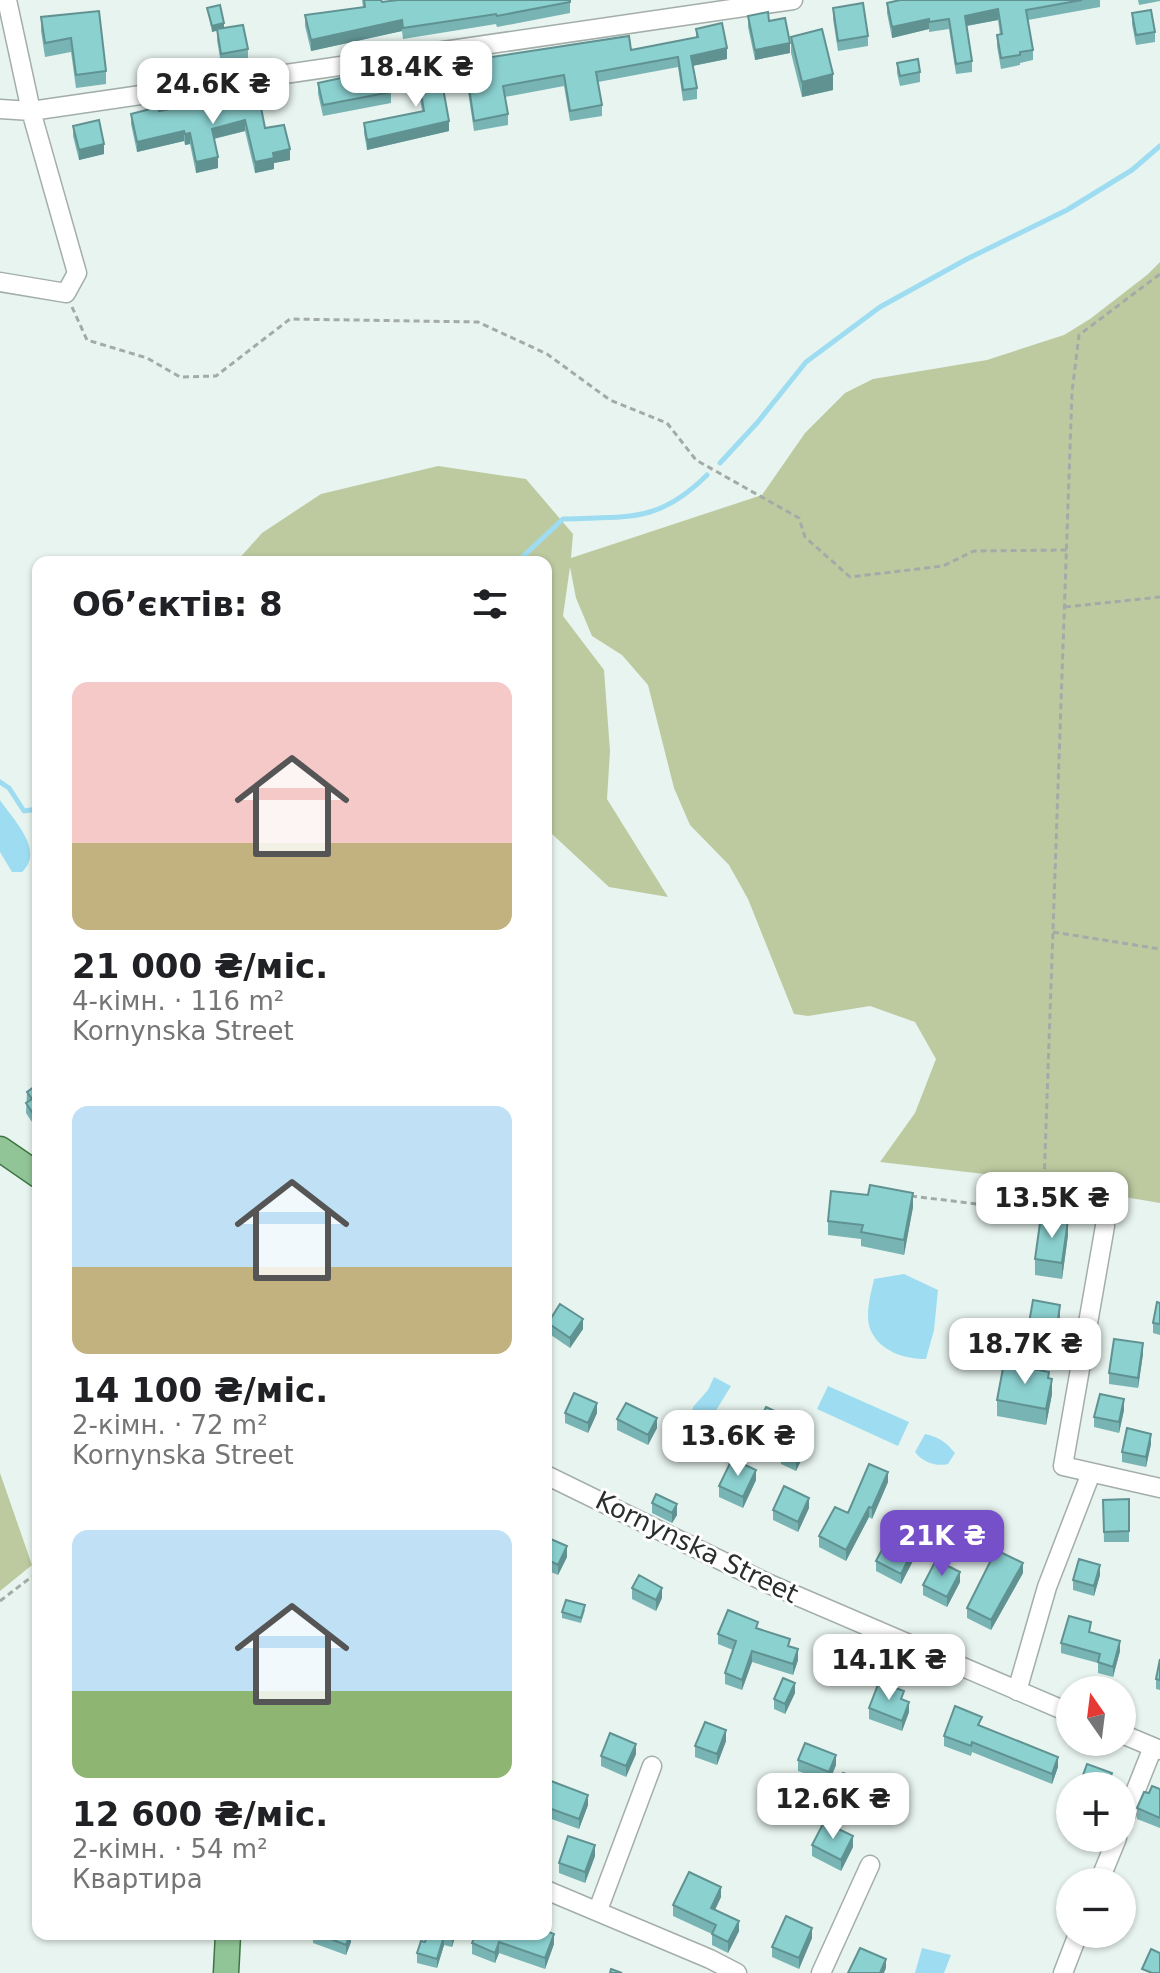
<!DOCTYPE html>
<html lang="uk">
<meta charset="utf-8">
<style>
body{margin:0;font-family:"DejaVu Sans",sans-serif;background:#f2f2f2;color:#202124;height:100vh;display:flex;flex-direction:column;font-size:30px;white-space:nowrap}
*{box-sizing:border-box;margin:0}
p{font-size:26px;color:#757577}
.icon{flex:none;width:44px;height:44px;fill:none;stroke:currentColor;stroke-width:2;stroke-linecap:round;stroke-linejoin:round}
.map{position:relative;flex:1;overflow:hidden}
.side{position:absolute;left:32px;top:556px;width:520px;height:1384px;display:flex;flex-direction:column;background:#fff;border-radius:16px;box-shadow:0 2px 6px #0004}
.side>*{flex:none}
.needle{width:52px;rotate:346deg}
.tools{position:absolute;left:1056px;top:1676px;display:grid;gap:16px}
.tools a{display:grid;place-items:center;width:80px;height:80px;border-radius:50%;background:#fff;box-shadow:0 2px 6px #0004;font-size:40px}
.price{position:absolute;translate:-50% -68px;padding:0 18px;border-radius:16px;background:#fff;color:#222;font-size:26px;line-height:52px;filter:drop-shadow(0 2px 4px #0008)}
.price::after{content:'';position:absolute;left:50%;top:48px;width:24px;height:18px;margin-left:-12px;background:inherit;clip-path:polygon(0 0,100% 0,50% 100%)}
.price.active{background:#7650c9;color:#fff}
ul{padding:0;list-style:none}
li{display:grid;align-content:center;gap:16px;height:424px;padding:0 40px}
li span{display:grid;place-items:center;height:248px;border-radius:16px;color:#555}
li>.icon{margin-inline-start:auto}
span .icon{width:144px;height:144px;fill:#fffc;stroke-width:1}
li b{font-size:34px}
h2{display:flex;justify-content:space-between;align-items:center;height:96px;padding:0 40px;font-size:34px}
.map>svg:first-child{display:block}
.green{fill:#bdcaa0}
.water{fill:#9eddf1}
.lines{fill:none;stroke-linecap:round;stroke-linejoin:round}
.stream{stroke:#9eddf1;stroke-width:5}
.minor-casing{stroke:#a3aea9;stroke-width:21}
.major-casing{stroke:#3d7644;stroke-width:27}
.path{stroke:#a2aba7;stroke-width:3;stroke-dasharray:6 4;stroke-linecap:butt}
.minor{stroke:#fff;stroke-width:18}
.major{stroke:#91c497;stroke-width:24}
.wall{fill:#78b4b3}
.shaded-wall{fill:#619292}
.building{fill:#8bd1d0;stroke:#619292;stroke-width:2}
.labels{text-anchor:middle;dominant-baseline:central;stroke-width:6;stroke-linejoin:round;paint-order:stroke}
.street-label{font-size:26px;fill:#2a2e2c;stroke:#fff}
</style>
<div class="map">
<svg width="1160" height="1973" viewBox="0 0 1160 1973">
<rect width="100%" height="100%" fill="#e8f4ef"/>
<path class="green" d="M1160,262V1203L993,1175L880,1162L915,1113L936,1059L915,1022L870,1006L808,1016L794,1014L748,899L729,865L690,825L674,788L648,685L622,655L592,636L576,598L570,567L563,616L604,670L610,751L607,799L668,897L609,887L552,834L546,833V562H236L262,533L321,494L438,466L526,479L573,534L571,558L762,495L805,433L845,393L873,379L987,360L1064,335L1090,319L1147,275Z
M0,1473L32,1565L0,1591Z"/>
<path class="water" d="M0,800C14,821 45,850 22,872H12L0,852Z
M904,1274L938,1290L934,1330L926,1359C905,1359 881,1352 871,1331C864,1316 871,1294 874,1279Z
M714,1377L731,1386L696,1443L690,1446L683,1443L679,1436L688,1430L693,1407L708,1390Z
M828,1386L909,1422L898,1446L817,1409Z
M925,1434C939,1437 946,1442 955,1453L948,1464C937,1467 922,1462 915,1452Z
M922,1948L951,1955L944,1973H915Z"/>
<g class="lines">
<path class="stream" d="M720,463L757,423L806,362L880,307L967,259L1067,210L1132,170L1160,146
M517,562L563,519C627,516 658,524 707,475
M546,701V705
M0,782L9,788L24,811L38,809"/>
<g class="minor-casing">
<path id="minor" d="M0,109L31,111L7,0
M0,282L66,293L77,273L31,111L793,0
M1105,1226L1063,1466L1160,1488
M546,1475L767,1583L1070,1713
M1017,1691L1047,1587L1091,1473
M1122,1734L1160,1750
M1122,1825L1153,1747
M1099,1882L1117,1838
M546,1890L710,1959L737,1973
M598,1910L652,1766
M821,1973L870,1865
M1063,1973L1078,1934"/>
</g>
<g class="major-casing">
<path id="major" d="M0,1149L38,1175
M226,1973L228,1934"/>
</g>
<path class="path" d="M72,307L87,340L147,358L180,377L216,376L290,319L478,322L547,354L610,400L667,423L696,460L799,518L805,537L850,577L943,566L974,551L1067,550
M1065,607L1160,597
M1053,932L1160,949
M911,1196L1043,1212
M1089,1222L1043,1212L1072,392L1079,335L1160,274
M0,1601L30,1578L38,1575"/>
<use href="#minor" class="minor"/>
<use href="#major" class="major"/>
</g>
<path class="wall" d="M362,0H381L382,2L570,0V13L497,27L496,24L403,39L402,31L311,51L305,26V15L363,7Z
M900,0H1100V7L1028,20L1033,50V60L1020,63V65L1001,69L997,46V35H1000L998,20L967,26L972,61V72L956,74L949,29L929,32V29L892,38L887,13V3Z
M1138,0H1160V1L1139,5Z
M207,8L224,28L248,49V60L221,64L217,40V30L212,32Z
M833,8L868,36V46L838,51L833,19Z
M99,11L106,71V84L76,88L71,52L45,57L41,31V17Z
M1132,13L1155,32V42L1136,45L1132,24Z
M748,16L769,21L790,53L755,60L748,27Z
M696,29L727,59L693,66L697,88V99L683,101L678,67L598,82L602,105V116L570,121L564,86L505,97L508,114V125L474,131L465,72V61L631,50L696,37Z
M791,37L833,90L802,97L791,53Z
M897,63L920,72V82L900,86L897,73Z
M417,70L449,131L367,150L364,133V123L422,111L417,80Z
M342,82L391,92V103L323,116L318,94V83Z
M258,92L265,128L290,160L274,163V169L255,173L245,131L214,139L218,168L196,173L190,144L185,145L184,141L137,152L131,124V114L159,111Z
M73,126L104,154L79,160L73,136Z
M38,1084V1131L26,1113L27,1092Z
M913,1207L904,1255L861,1246V1239L828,1235V1221Z
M1068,1235L1062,1279L1035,1275V1259Z
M1160,1303V1335L1153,1333V1323Z
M1060,1316L1056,1344L1028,1340V1329Z
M548,1323L583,1329L570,1348L548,1333Z
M1143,1354L1138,1388L1109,1384V1373Z
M1049,1378L1052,1394L1046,1425L997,1416V1400Z
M1124,1410L1119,1433L1094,1427V1417Z
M565,1413H597L588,1433L565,1423Z
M617,1419L657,1428L648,1445L617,1430Z
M779,1423L778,1425L807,1448L796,1471L781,1464V1453L755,1441V1431Z
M1151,1444L1146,1467L1122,1462V1452Z
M756,1480L743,1508L719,1497V1486Z
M888,1482L872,1519L869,1517L846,1561L819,1547V1536Z
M1129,1499V1542H1104L1103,1500Z
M652,1503L677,1515L672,1523L652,1513Z
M809,1508L798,1532L773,1520V1510Z
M546,1537L567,1557L558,1575L546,1570Z
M916,1555L901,1584L876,1571V1561Z
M1023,1573L991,1630L967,1618V1608Z
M1100,1575L1094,1596L1073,1590V1580Z
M960,1582L947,1607L923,1595V1585Z
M632,1588L662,1598L656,1611L632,1599Z
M585,1610L581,1623L562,1618V1612Z
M758,1629L790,1647L798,1660L793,1675L752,1662L742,1690L725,1684V1673L733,1650L718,1644V1634Z
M1091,1632L1120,1651L1113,1677L1098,1673V1663L1061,1653V1643Z
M1160,1659V1690L1156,1689V1679Z
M795,1693L785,1714L774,1709V1699Z
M869,1708L909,1712L902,1731L869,1719Z
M982,1726L1058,1767L1052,1784L972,1752L971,1756L944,1746V1736Z
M726,1741L717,1765L695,1757V1746Z
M636,1754L626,1777L601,1766V1756Z
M798,1760L836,1765L829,1782L798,1771Z
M1160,1789V1828L1137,1819V1808L1149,1793Z
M869,1793L859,1816L834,1807V1796Z
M546,1795L588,1805L579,1829L546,1817Z
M812,1845L853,1847L841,1871L812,1856Z
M595,1856L585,1883L559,1873V1863Z
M721,1897L715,1910L739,1931L728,1953L712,1945V1934L673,1916V1905Z
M313,1934H351V1942L346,1955L313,1943Z
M428,1934H456L452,1947L444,1945L437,1968L417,1963V1953L425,1942Z
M476,1934L554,1944L545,1969L499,1953L495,1963L472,1954V1943Z
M812,1938L799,1969L772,1957V1947Z"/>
<path class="shaded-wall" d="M998,9V20L965,26V16Z
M929,19V29L892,38V27Z
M402,20V31L311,51V40Z
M224,23V29L212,32V26Z
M790,43V53L755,60V50Z
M727,48V59L691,66V56Z
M833,74V90L802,97V82Z
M245,120V131L212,139V129Z
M449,121V131L367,150V140Z
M184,131V141L137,152V142Z
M190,133V144L185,145V134Z
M104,144V154L79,160V150Z
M290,149V160L274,163V169L255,173V162L273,153Z
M218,157V168L196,173V162Z
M913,1193V1207L904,1255V1240Z
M1068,1220V1235L1062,1279V1263Z
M1060,1305V1316L1056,1344V1334Z
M583,1319V1329L570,1348V1338Z
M1143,1343V1354L1138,1388V1378Z
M1052,1379V1394L1046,1425V1409Z
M1124,1399V1410L1119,1433V1422Z
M597,1403V1413L588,1433V1423Z
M779,1413V1423L774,1434V1423Z
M657,1418V1428L648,1445V1435Z
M1151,1434V1444L1146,1467V1457Z
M807,1438V1448L796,1471V1461Z
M756,1470V1480L743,1508V1497Z
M888,1472V1482L872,1519V1508Z
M809,1498V1508L798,1532V1522Z
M677,1504V1515L672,1523V1513Z
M869,1507V1517L846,1561V1550Z
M916,1544V1555L901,1584V1574Z
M567,1546V1557L558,1575V1565Z
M1023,1563V1573L991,1630V1620Z
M1100,1565V1575L1094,1596V1586Z
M960,1572V1582L947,1607V1597Z
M662,1588V1598L656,1611V1600Z
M1120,1641V1651L1113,1677V1667Z
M798,1649V1660L793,1675V1664Z
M752,1651V1662L742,1690V1680Z
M795,1683V1693L785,1714V1704Z
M909,1702V1712L902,1731V1721Z
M726,1730V1741L717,1765V1754Z
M636,1744V1754L626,1777V1766Z
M836,1755V1765L829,1782V1772Z
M1058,1757V1767L1052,1784V1774Z
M1112,1773V1784L1111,1786H1107Z
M869,1782V1793L859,1816V1806Z
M588,1795V1805L579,1829V1819Z
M853,1836V1847L841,1871V1860Z
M595,1845V1856L585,1883V1872Z
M721,1887V1897L711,1918V1908Z
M739,1921V1931L728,1953V1942Z
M812,1928V1938L799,1969V1958Z
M350,1934H351V1942L346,1955V1945Z
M453,1934H456L452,1947V1938Z
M554,1934V1944L545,1969V1958Z
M444,1936V1945L437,1968V1959Z
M499,1942V1953L495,1963V1953Z
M886,1959V1968L884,1973H880Z"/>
<path class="building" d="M364,0H381L382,2L398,0H570V2L497,16L496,14L403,28L402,20L311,40L305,15L365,7Z
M900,0H1082L1026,10L1033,50L1020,52V55L1001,58L997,35L1002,34L998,9L965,16L972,61L956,64L949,19L929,22V19L892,27L887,3Z
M863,3L868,36L838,41L833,8Z
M220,5L224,23L212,26L207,8Z
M1151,10L1155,32L1136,35L1132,13Z
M99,11L106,71L76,75L71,38L45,43L41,17Z
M768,12L769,21L785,18L790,43L755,50L748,16Z
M722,23L727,48L691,56L697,88L683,90L678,57L596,72L602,105L570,111L564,75L503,86L508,114L474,121L465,61L629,36L631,50L698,37L696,29Z
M243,25L248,49L221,54L217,29Z
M822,29L833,74L802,82L791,37Z
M918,59L920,72L900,76L897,63Z
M439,66L449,121L367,140L364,123L424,111L417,70Z
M386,72L391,92L323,105L318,83L341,78L342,82Z
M258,92L265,128L284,125L290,149L273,153L274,158L255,162L245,120L212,129L218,157L196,162L190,133L185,134L184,131L137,142L131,114L158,107L159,111Z
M99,120L104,144L79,150L73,126Z
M38,1084V1121L26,1103L32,1099L27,1092Z
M870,1185L913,1193L904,1240L861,1232L863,1225L828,1221L831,1191L868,1195Z
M1041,1216L1068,1220L1062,1263L1035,1259Z
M1033,1300L1060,1305L1056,1334L1028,1329Z
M1157,1302L1160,1303V1324L1153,1323Z
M560,1304L583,1319L570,1338L548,1323Z
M1114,1339L1143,1343L1138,1378L1109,1373Z
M1004,1363L1049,1372L1048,1378L1052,1379L1046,1409L997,1400Z
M574,1393L597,1403L588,1423L565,1413Z
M1100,1394L1124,1399L1119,1422L1094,1417Z
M626,1403L657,1418L648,1435L617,1419Z
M766,1407L779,1413L774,1423L807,1438L796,1461L781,1454L785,1445L755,1431Z
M1127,1428L1151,1434L1146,1457L1122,1452Z
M732,1459L756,1470L743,1497L719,1486Z
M869,1464L888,1472L872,1508L869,1507L846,1550L819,1536L835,1507L848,1513Z
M784,1486L809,1498L798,1522L773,1510Z
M656,1494L677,1504L672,1513L652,1503Z
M1129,1499V1531L1104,1532L1103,1500Z
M891,1532L916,1544L901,1574L876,1561Z
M546,1537L567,1546L558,1565L546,1559Z
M996,1550L1023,1563L991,1620L967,1608Z
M1079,1559L1100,1565L1094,1586L1073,1580Z
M936,1560L960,1572L947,1597L923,1585Z
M639,1575L662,1588L656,1600L632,1588Z
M566,1600L585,1605L581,1618L562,1612Z
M728,1610L758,1622L756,1628L790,1639L788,1646L798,1649L793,1664L752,1651L742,1680L725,1673L736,1641L718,1634Z
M1069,1616L1091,1622L1089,1632L1120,1641L1113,1667L1098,1662L1100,1654L1061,1643Z
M1160,1659V1680L1156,1679Z
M783,1678L795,1683L785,1704L774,1699Z
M879,1682L904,1691L901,1699L909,1702L902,1721L869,1708Z
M955,1706L982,1717L978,1725L1058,1757L1052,1774L972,1742L971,1746L944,1736Z
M705,1722L726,1730L717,1754L695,1746Z
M610,1733L636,1744L626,1766L601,1756Z
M805,1743L836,1755L829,1772L798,1760Z
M1087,1764L1112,1773L1107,1786H1079Z
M843,1773L869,1782L859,1806L834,1796Z
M551,1781L588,1795L579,1819L546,1807V1795Z
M1152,1786L1160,1789V1818L1137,1808L1144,1792L1149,1793Z
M824,1822L853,1836L841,1860L812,1845Z
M568,1836L595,1845L585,1872L559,1863Z
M689,1872L721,1887L711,1908L739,1921L728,1942L712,1934L716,1925L673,1905Z
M786,1916L812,1928L799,1958L772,1947Z
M546,1931L554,1934L545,1958L499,1942L495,1953L472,1943L476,1934H546Z
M318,1934H350L346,1945Z
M428,1934H453L452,1938L444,1936L437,1959L417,1953L421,1941L425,1942Z
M860,1948L886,1959L880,1973H848Z
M1151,1949L1160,1953V1973H1152L1142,1969Z
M611,1969L622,1973H610Z"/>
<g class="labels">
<g class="street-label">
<text transform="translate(697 1547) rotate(26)">Kornynska Street</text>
</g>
</g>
</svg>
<div class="tools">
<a><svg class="needle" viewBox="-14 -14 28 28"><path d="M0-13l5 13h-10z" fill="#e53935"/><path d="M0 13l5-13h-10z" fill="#757577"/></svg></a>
<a>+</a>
<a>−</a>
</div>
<b class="price" style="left:416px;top:109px">18.4K ₴</b>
<b class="price" style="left:213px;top:126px">24.6K ₴</b>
<b class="price" style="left:1052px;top:1240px">13.5K ₴</b>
<b class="price" style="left:1025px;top:1386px">18.7K ₴</b>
<b class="price" style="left:738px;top:1478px">13.6K ₴</b>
<b class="price active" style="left:942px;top:1578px">21K ₴</b>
<b class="price" style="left:889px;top:1702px">14.1K ₴</b>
<b class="price" style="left:833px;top:1841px">12.6K ₴</b>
<section class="side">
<h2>Об’єктів: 8<svg class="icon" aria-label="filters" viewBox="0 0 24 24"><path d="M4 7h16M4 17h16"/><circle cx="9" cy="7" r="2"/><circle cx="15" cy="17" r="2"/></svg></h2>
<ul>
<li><span style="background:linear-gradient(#f6c9c9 65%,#c2b280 0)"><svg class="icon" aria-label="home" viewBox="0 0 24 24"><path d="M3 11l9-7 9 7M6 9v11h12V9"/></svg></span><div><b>21 000 ₴/міс.</b><p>4-кімн. · 116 m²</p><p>Kornynska Street</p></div></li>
<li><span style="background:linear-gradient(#bfe0f5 65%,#c2b280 0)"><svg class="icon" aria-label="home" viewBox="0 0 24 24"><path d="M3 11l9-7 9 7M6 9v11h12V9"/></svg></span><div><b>14 100 ₴/міс.</b><p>2-кімн. · 72 m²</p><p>Kornynska Street</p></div></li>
<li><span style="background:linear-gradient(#bfe0f5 65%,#8fb573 0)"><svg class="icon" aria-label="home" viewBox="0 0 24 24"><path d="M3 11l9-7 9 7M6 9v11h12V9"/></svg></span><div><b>12 600 ₴/міс.</b><p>2-кімн. · 54 m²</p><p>Квартира</p></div></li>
</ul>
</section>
</div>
